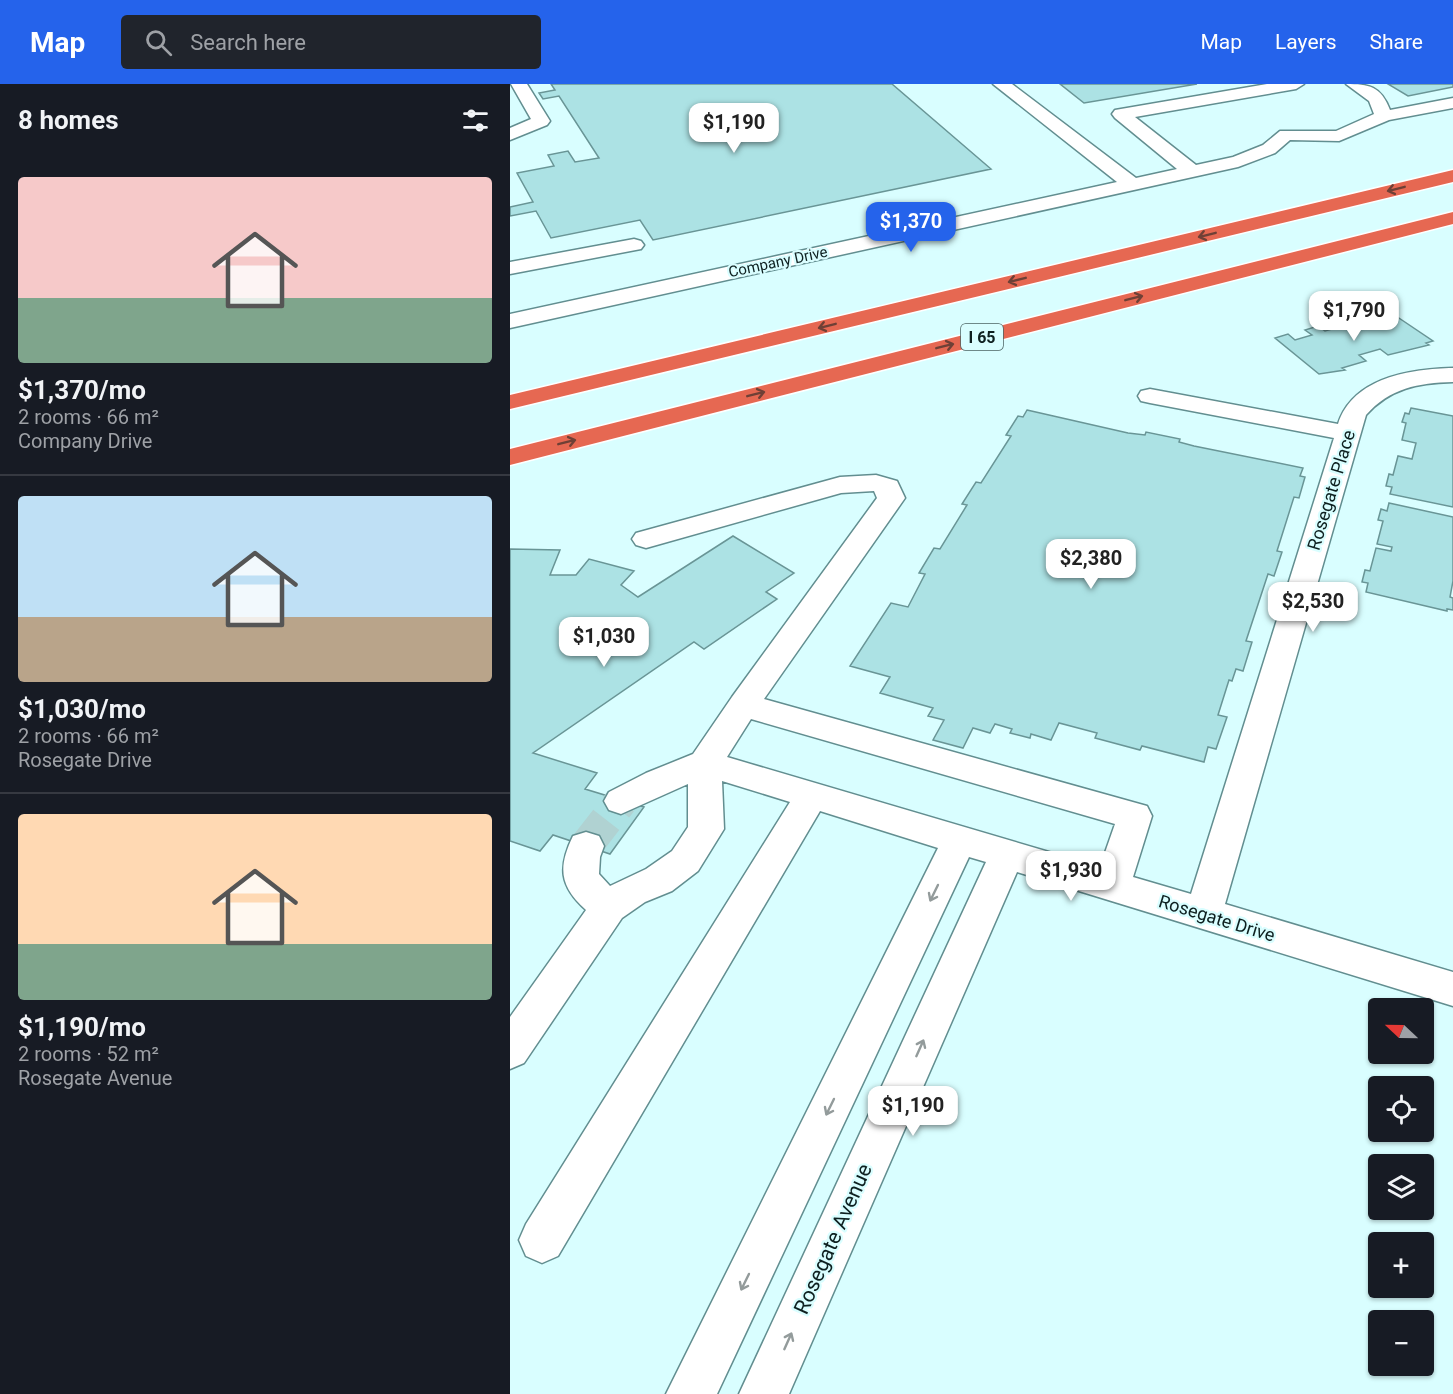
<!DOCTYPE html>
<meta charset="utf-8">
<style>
body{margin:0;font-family:Roboto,sans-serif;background:#20242c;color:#f1f3f6;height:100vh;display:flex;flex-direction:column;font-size:22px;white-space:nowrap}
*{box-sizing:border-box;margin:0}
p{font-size:20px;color:#9ea1a6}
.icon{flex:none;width:33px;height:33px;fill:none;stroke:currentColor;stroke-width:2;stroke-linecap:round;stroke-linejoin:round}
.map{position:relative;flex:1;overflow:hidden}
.details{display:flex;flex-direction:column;background:#171b24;width:510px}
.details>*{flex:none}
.needle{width:39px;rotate:292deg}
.fabs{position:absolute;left:858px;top:914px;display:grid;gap:12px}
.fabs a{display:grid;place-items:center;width:66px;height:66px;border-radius:6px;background:#171b24;box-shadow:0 2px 4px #0004;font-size:30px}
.price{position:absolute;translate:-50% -51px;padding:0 14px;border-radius:12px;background:#fff;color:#222;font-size:20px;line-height:39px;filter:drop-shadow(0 2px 3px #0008)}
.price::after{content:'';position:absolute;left:50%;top:36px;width:18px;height:14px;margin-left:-9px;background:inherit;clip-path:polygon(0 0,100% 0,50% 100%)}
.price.active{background:#2563eb;color:#fff}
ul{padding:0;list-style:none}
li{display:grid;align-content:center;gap:12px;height:318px;padding:0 18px}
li+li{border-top:2px solid #363941}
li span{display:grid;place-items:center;height:186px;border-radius:6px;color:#555}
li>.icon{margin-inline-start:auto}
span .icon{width:108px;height:108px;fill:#fffc;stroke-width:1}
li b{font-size:26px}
h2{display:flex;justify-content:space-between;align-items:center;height:72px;padding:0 18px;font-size:26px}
header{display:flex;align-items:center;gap:36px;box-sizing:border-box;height:84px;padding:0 30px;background:#2563eb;color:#fff}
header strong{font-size:28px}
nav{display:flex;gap:33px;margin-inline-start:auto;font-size:21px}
.search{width:420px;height:54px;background:#20242c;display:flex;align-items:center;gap:15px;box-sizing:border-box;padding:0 21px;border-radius:6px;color:#9ea1a6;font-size:22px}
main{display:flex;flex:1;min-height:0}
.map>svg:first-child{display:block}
.building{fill:#ace2e4;stroke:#699596;stroke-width:1.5}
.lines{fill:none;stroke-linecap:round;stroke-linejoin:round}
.minor-tunnel{stroke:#b0d2d2;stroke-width:33;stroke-dasharray:33 16;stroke-linecap:butt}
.minor-casing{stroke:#628e90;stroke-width:3}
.highway-casing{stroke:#fff;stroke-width:3}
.minor{fill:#fff;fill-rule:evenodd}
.highway{fill:#e66852;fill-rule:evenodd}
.oneway{stroke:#6f4036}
.oneway2{stroke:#939b9b}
.labels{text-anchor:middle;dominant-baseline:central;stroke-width:4.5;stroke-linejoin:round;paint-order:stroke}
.far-street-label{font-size:15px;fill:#0e2020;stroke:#d9feff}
.shield{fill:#d9feff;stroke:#4b6363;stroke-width:1.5}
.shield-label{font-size:16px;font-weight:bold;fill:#0e2020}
.street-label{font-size:18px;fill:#0e2020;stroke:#d9feff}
.near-street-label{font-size:21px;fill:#0e2020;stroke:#d9feff}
</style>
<header>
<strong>Map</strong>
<div class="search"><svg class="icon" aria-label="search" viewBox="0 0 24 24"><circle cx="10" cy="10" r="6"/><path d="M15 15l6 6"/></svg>Search here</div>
<nav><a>Map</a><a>Layers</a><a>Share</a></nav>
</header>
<main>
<section class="details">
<h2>8 homes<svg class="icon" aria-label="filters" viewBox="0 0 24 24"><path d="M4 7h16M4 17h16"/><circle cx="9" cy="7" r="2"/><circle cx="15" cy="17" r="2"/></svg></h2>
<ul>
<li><span style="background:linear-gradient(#f6c9c9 65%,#7fa58c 0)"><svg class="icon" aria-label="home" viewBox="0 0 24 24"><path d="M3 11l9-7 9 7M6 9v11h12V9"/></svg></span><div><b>$1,370/mo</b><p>2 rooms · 66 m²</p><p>Company Drive</p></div></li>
<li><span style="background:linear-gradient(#bfe0f5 65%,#b9a48a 0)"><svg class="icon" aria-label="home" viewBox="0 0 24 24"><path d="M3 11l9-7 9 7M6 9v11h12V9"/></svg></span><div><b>$1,030/mo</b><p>2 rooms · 66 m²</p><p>Rosegate Drive</p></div></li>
<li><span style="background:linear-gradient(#ffd9b3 70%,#7fa58c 0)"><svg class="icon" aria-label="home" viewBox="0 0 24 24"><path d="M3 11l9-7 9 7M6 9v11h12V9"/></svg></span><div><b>$1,190/mo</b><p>2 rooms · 52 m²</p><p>Rosegate Avenue</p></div></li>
</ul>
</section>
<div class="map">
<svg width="943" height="1310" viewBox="0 0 943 1310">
<rect width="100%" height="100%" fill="#d9feff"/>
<path class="building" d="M41,0H382L481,85L143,156L130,136L41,154L26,127L0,132V123L23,118L7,89L44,82L38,71L58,67L65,78L89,74L49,12L33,15L29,9L45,6Z
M550,0H687L574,19Z
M878,0H943V3L898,12Z
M874,224L923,257L916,259L919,261L878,271L870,265L849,271L856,277L832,284L835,286L809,290L765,254L778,250L785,256L802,251L795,246L808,242L815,247L840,240L833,235L846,232L853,237L870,232L862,227Z
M901,324L943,332V423L880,410L882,403L876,402L879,390L883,391L888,372L902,375L906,359L892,356L896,339L892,338L895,329L899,330Z
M517,326L618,349L635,351L636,348L670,355L669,358L684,362L793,384L790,392L795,393L789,414L784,413L767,467L772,468L764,492L758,490L736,557L742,558L733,587L726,585L722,597L719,596L708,631L717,633L706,665L698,663L694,678L632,662L630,666L585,654L587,649L549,639L541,656L521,650L520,654L500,649L502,645L485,640L480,649L463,644L453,664L423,656L434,636L418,632L423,624L370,609L380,593L340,582L381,519L398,523L415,490L409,489L424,464L430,465L457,421L452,420L466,398L471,399L501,352L496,351L508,332L513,333Z
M879,419L943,433V497L940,513L943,514V526L937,525V527L856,508L858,499L852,498L855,486L860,487L866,464L881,467L882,463L867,460L873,437L868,436L871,425L877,427Z
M223,452L284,489L256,508L267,515L194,565L184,558L23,669L87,689L75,705L134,723L100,770L43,751L30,767L0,757V465L50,466L40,491H66L79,475L124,487L111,501L128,513Z"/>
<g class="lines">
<path class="minor-tunnel" d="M76,762L111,717"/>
<g class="minor-casing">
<path id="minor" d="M1,0H17L40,37L37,41L0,56V44L21,35Z
M483,0H502L626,94L667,85L605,34L602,30L605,26L757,0H794L786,5L625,33L686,81L723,73L753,61L770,47H826L864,30L859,17L836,0C859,0 871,2 880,26L943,14V24L879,36L829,57L780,56L765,69L728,83L0,244V230L607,98Z
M124,155L131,157L134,161L131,165L0,190V178Z
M943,284V298C908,299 880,304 856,331L715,820L943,888V922L507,788L279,1310H229L476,778L459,773L207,1310H156L428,764L310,727L48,1172L32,1179L16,1172L9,1156L16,1140L280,718L212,697L214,745L188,787L162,807L135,818L112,834L14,979L0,985V933L76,826C49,802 48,783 63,752L76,748L89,752L94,762L90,773L89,790L100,802L136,785L162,767L178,743V700L111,730L99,726L94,717L99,708L136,689L183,670L222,613L367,414L364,407L331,409L136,464L126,461L122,455L126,449L330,393L366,391L387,397L395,414L254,615L637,722L642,732L623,793L681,810L824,354L640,319L631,317L628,312L631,307L640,305L828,340C843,293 901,285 943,284ZM241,635L605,740L590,783L217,673Z"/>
</g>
<g class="highway-casing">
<path id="highway" d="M943,86V98L0,325V311Z
M943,128V140L0,381V365Z"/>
</g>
<use href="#minor" class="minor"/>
<use href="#highway" class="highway"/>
</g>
<defs><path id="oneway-shaft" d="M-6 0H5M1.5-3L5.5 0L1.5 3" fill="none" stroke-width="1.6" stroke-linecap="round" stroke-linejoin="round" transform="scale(1.5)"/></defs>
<g class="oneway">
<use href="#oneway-shaft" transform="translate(886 105) rotate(166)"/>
<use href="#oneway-shaft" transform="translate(697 151) rotate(166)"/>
<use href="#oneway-shaft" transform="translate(507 196) rotate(166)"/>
<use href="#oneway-shaft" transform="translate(624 214) rotate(-14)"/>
<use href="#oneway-shaft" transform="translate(317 242) rotate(166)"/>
<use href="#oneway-shaft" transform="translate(435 262) rotate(-14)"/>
<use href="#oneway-shaft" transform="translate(246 310) rotate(-14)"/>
<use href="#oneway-shaft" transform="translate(57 358) rotate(-14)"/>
</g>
<g class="oneway2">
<use href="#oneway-shaft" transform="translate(424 809) rotate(116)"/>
<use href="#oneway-shaft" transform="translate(410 964) rotate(-66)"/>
<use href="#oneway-shaft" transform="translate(320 1023) rotate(116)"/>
<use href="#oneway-shaft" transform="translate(235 1198) rotate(116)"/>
<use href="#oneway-shaft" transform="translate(278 1257) rotate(-66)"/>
</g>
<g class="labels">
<g class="far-street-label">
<text transform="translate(268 178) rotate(-12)">Company Drive</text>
</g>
<rect class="shield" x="451" y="240" width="42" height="26" rx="4.5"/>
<g class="shield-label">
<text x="472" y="253">I 65</text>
</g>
<g class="street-label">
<text transform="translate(821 406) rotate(-73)">Rosegate Place</text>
<text transform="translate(707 834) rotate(17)">Rosegate Drive</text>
</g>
<g class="near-street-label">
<text transform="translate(323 1155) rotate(-66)">Rosegate Avenue</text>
</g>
</g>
</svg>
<div class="fabs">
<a><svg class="needle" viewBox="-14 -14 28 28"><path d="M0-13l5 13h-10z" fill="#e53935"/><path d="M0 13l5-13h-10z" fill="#9ea1a6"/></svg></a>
<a><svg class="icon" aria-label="locate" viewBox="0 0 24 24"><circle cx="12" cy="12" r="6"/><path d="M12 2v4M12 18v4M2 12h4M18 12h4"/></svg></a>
<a><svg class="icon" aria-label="layers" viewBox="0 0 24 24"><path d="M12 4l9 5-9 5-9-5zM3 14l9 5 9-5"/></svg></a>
<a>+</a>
<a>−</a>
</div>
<b class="price" style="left:224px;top:70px">$1,190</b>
<b class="price active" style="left:401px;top:169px">$1,370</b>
<b class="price" style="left:844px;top:258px">$1,790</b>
<b class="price" style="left:581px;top:506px">$2,380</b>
<b class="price" style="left:803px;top:549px">$2,530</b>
<b class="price" style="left:94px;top:584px">$1,030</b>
<b class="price" style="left:561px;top:818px">$1,930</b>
<b class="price" style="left:403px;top:1053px">$1,190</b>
</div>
</main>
